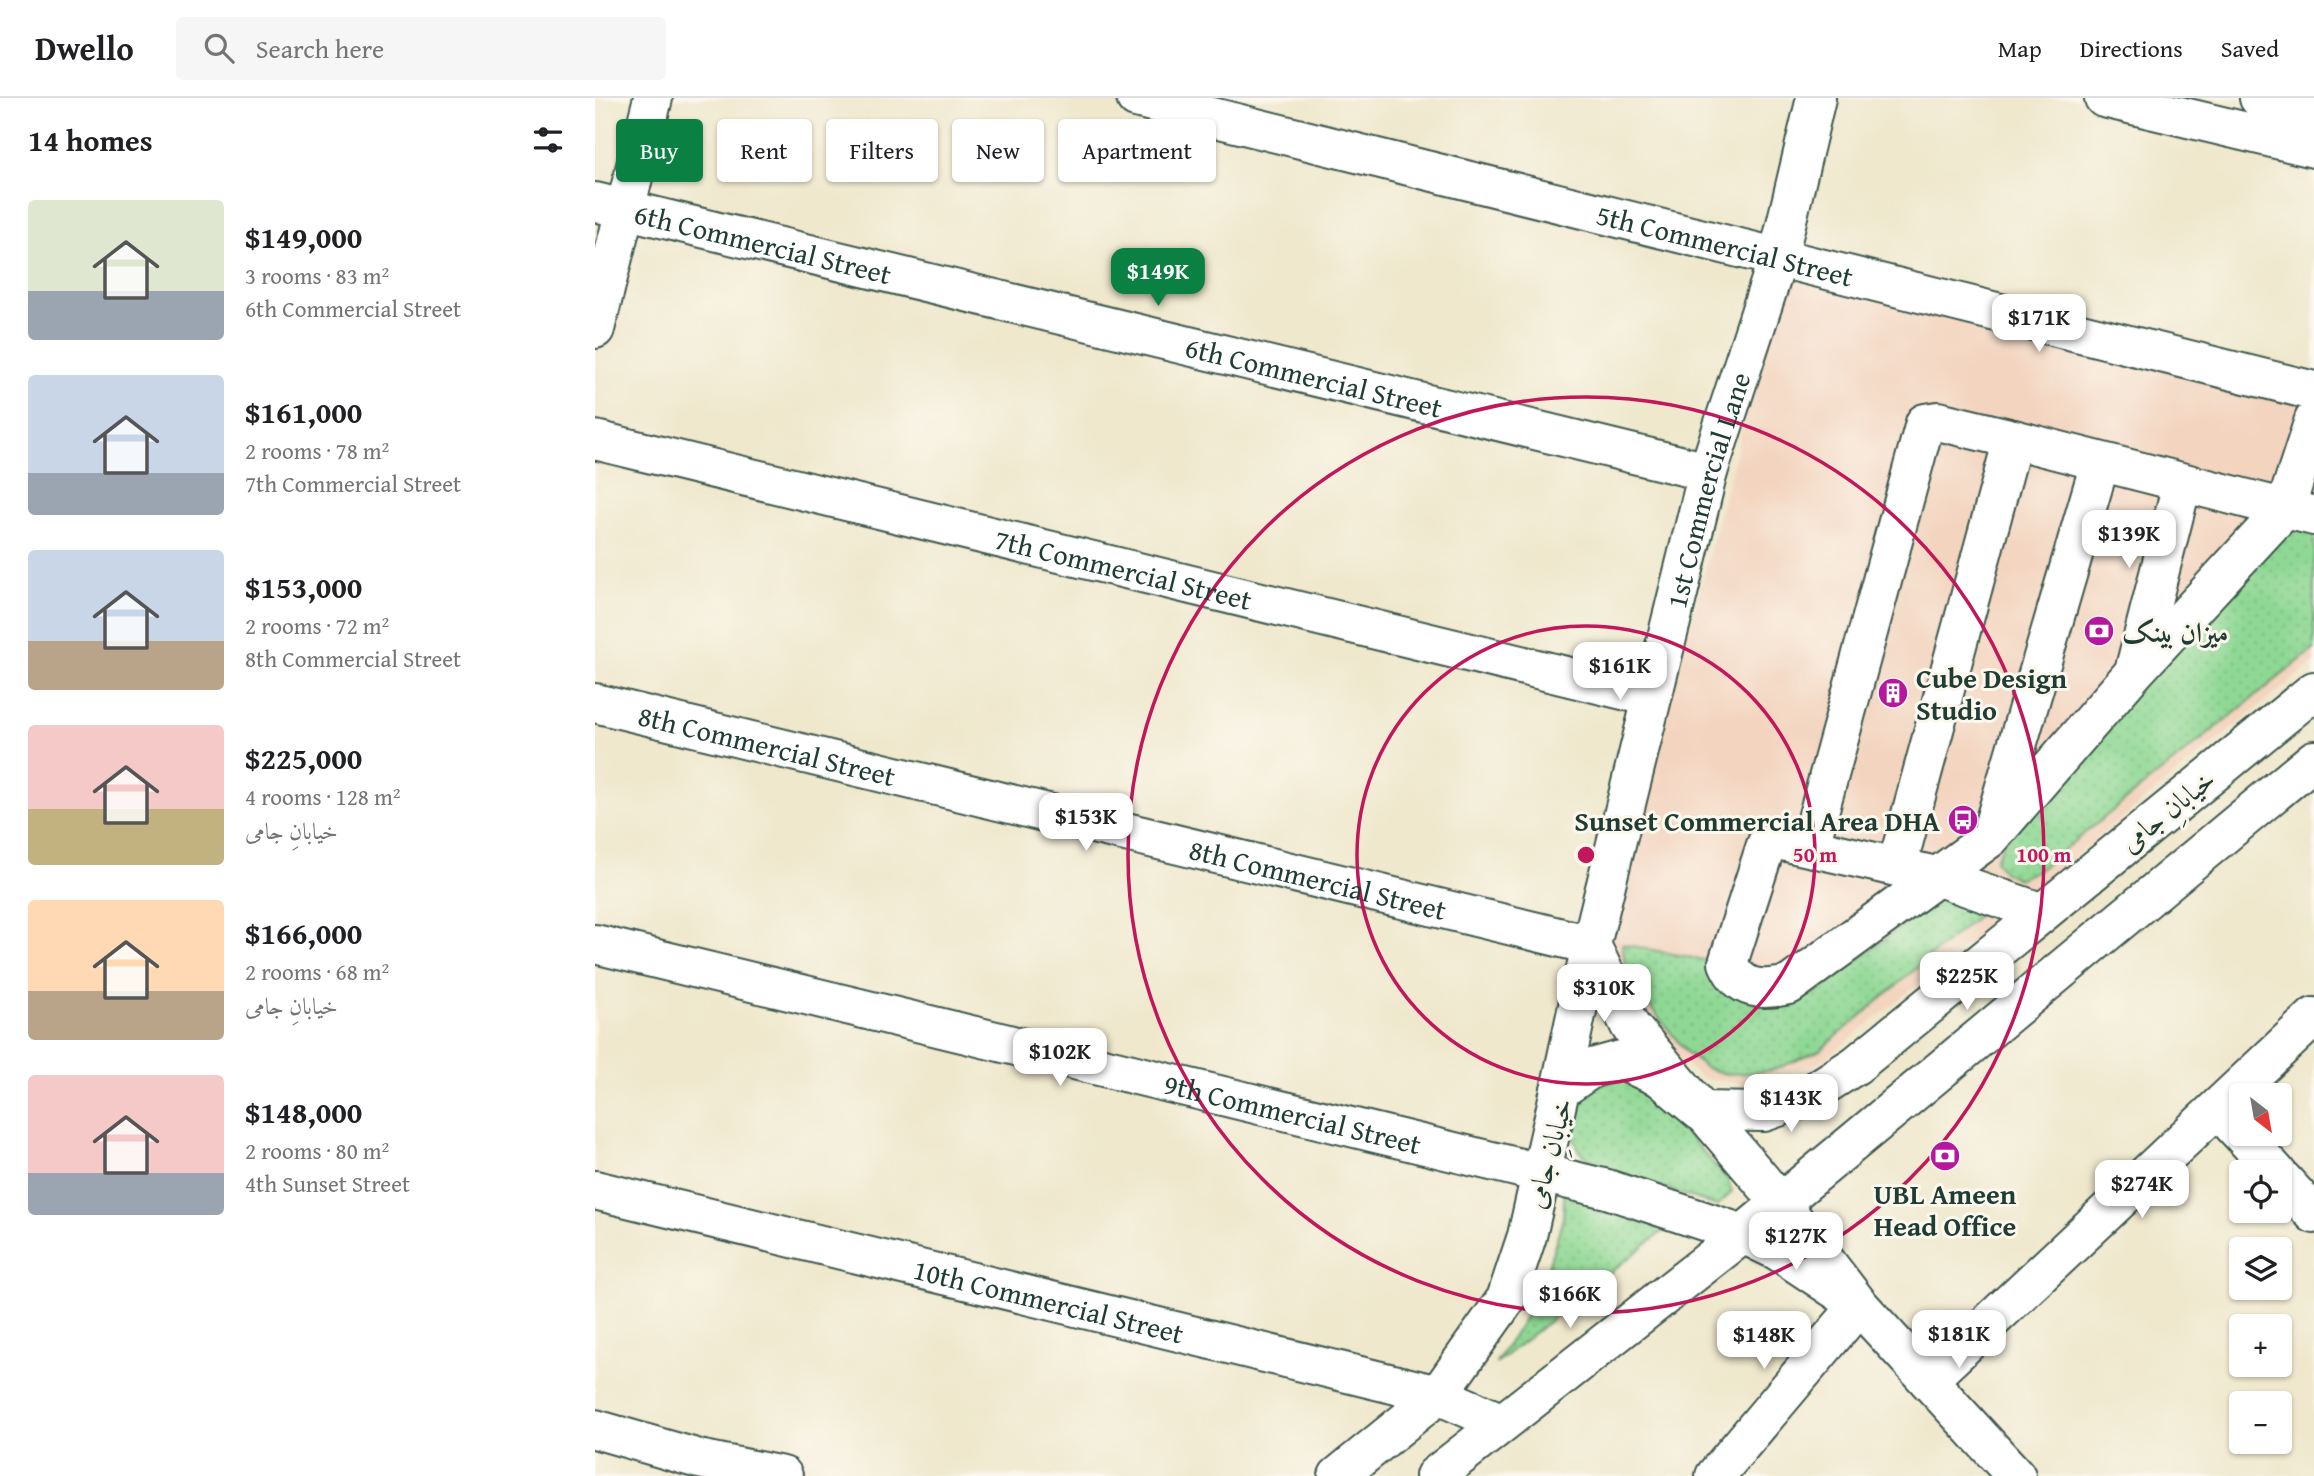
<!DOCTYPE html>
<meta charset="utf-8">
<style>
body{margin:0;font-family:"Gentium Book Plus",Amiri,serif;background:#f6f6f6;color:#202124;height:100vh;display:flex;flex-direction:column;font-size:26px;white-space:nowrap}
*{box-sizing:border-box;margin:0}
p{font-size:23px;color:#757577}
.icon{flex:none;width:38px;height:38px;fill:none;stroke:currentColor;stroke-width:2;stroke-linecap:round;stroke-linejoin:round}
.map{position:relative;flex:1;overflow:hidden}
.details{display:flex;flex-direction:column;background:#fff;width:595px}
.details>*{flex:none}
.guide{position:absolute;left:21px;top:21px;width:665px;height:63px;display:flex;gap:14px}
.needle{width:46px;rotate:149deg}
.fabs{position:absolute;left:1634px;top:985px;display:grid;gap:14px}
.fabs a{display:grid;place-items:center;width:63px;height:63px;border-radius:7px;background:#fff;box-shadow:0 2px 5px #0004;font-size:35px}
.price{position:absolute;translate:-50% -60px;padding:0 16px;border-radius:14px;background:#fff;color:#222;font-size:23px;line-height:46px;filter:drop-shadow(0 2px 4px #0008)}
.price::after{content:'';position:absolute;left:50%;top:42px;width:21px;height:16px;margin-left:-10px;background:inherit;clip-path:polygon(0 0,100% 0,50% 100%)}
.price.current{background:#0b8043;color:#fff}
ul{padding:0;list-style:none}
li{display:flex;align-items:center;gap:21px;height:175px;padding:0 28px}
li span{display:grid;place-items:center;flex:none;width:196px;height:140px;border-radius:7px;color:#555}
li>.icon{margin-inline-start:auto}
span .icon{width:84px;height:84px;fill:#fffc;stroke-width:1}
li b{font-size:30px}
h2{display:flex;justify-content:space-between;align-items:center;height:84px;padding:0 28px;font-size:30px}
.pill{padding:0 24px;border-radius:7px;background:#fff;box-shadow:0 2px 5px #0004;font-size:24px;line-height:63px}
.pill.current{background:#0b8043;color:#fff}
header{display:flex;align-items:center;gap:42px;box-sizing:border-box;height:98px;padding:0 35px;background:#fff;border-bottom:2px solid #e0e0e0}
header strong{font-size:33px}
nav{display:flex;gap:38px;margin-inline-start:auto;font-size:24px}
.search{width:490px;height:63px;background:#f6f6f6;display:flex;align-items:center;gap:18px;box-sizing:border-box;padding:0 24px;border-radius:7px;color:#757577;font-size:26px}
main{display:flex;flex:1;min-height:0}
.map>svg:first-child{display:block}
.built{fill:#f3d4bf}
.grass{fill:url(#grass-dots);stroke:#578a64;stroke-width:2}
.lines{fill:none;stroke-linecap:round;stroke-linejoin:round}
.minor-casing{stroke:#3e574b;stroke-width:42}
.major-casing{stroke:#3e574b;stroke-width:42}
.minor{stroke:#fff;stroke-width:38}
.major{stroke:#fff;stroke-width:38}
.ring{fill:none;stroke:#c2185b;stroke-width:3.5}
.labels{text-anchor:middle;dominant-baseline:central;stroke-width:6;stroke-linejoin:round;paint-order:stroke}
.street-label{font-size:28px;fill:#1f3d34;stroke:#fbf7ec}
.poi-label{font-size:28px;font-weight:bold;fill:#1f3d34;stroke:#fbf7ec;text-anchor:start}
.centre{fill:#c2185b;stroke:#fbf7ec;stroke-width:3.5}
.ring-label{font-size:21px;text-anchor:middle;font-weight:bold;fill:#c2185b;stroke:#fbf7ec;stroke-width:6;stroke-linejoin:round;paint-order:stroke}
</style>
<header>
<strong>Dwello</strong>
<div class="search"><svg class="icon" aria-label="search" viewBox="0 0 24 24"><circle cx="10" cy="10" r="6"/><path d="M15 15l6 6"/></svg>Search here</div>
<nav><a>Map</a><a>Directions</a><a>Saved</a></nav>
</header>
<main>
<section class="details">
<h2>14 homes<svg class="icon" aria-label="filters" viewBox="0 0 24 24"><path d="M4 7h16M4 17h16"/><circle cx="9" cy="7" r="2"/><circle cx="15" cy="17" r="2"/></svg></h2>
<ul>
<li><span style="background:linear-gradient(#dfe7d0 65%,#9aa5b1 0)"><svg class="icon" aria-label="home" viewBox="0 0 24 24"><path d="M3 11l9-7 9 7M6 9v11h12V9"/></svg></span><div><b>$149,000</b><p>3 rooms · 83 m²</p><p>6th Commercial Street</p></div></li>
<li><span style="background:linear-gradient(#c9d6e8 70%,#9aa5b1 0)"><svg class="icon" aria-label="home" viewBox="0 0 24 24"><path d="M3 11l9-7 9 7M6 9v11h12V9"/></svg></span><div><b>$161,000</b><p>2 rooms · 78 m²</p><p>7th Commercial Street</p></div></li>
<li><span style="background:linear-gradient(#c9d6e8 65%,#b9a48a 0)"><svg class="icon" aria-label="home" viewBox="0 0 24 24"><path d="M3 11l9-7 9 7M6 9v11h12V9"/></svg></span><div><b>$153,000</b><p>2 rooms · 72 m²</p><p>8th Commercial Street</p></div></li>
<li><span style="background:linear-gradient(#f6c9c9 60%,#c2b280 0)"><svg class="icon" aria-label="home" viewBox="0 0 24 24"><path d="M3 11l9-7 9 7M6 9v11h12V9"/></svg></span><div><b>$225,000</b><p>4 rooms · 128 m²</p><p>خیابانِ جامی</p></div></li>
<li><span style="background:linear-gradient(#ffd9b3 65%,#b9a48a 0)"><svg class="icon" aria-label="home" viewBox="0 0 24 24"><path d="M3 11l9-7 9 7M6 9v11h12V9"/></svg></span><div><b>$166,000</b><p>2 rooms · 68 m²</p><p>خیابانِ جامی</p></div></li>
<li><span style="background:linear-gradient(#f6c9c9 70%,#9aa5b1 0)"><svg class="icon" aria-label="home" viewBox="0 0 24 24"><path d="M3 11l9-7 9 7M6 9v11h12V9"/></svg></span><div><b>$148,000</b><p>2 rooms · 80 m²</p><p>4th Sunset Street</p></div></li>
</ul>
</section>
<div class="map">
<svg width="1719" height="1378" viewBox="0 0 1719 1378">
<defs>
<pattern id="grass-dots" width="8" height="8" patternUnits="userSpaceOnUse" patternTransform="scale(1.75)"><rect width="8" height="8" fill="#8fd894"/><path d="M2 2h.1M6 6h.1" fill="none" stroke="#7bba80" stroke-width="1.8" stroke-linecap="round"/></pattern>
</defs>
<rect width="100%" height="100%" fill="#fbf7ec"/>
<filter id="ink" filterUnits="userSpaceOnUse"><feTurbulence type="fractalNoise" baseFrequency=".0143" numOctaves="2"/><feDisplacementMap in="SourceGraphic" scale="14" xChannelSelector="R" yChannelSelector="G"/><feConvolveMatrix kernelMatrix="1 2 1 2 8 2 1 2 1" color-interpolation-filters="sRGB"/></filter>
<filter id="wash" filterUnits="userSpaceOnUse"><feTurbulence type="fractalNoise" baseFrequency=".00686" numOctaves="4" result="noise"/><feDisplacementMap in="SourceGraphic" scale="28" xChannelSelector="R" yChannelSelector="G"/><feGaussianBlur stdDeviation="1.57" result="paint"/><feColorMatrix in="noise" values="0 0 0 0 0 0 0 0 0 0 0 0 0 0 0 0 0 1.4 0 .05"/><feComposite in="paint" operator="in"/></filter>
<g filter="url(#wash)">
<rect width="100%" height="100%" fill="#efe8cd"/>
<path class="built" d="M1191,164L1719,308V564L1227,964L1147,986L1106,980L1071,949L1033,893L1012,843Z"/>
<path class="grass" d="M1687,425L1719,433V551L1445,771L1423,781L1409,774L1400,762L1412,740Z
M1341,801L1387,814L1226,952L1179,972L1154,975L1131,976L1111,970L1093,956L1032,880L1027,846L1119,864L1180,899L1217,898Z
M1028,981L1054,994L1133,1082L1137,1094L1122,1108L999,1066L984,1052L976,1035L980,1003L993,990Z
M970,1086L1074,1128L900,1266L944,1197L968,1120Z"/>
</g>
<g filter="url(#ink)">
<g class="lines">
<g class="minor-casing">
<g id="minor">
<path id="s1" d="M541,0L1719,293"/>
<path id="s2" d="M0,104L1113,374"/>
<path d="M0,231L58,0"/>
<path id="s3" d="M0,342L1057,599"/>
<path d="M1540,570L1587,386"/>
<path id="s4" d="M0,605L996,847"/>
<path d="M1399,726L1505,365"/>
<path d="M1215,747L1330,325L1343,323L1418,341L1719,418"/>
<path d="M1302,768L1418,341"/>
<path d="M1445,814L1341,778L1183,742L1171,747L1133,865C1145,893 1167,893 1194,887L1395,740L1540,573L1690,411L1719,322"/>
<path id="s5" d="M0,846L1012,1091L1148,1136L1183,1153L1264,1207"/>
<path d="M996,847L1035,928L1185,1104L1264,1207L1421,1378"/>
<path id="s6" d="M965,992L996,847L1113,374L1183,160L1221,0"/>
<path d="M1623,1011L1681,1074"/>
<path d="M1685,1079L1719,1116"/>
<path id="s7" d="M0,1092L843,1297L905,1324"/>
<path d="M1333,1282L1719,919"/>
<path d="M0,1331L104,1361L188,1378"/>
<path d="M1120,1378L1264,1207"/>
</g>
</g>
<g class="major-casing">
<path id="major" d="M1509,0L1719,50
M1664,0L1719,13
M743,1378L843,1297L911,1201L932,1138L965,992L997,970L1026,962L1066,980L1105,1013L1169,1014L1209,1000L1261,967L1719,593
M840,1378L1148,1136L1719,662"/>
</g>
<use href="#minor" class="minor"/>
<use href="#major" class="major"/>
</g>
</g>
<g class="ring">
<circle cx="991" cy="757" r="229"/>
<circle cx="991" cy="757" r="458"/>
</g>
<defs>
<g id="bank-disc" transform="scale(1.575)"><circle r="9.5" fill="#b5179e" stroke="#fbf7ec"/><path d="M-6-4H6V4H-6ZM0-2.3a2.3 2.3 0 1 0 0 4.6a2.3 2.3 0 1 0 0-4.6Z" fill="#fff"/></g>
<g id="building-disc" transform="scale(1.575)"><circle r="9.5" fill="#b5179e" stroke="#fbf7ec"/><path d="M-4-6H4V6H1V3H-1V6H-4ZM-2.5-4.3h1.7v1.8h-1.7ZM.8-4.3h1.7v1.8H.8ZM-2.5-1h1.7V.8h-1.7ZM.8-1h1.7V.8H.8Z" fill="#fff"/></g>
<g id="bus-disc" transform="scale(1.575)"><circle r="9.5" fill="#b5179e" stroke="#fbf7ec"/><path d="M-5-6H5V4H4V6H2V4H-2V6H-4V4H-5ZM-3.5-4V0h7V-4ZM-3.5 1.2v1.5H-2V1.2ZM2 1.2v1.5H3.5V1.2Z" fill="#fff"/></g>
</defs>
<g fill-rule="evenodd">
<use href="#bank-disc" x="1504" y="533"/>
<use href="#building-disc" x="1298" y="595"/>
<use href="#bus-disc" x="1368" y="722"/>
<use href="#bank-disc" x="1350" y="1058"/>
</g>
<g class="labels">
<g class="street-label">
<text stroke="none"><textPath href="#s2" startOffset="173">6th Commercial Street</textPath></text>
<text stroke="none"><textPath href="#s1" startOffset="607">5th Commercial Street</textPath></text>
<text stroke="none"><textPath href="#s2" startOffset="740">6th Commercial Street</textPath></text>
<text stroke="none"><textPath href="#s6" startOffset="618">1st Commercial Lane</textPath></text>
<text stroke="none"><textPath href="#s3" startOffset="544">7th Commercial Street</textPath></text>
<text stroke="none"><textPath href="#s4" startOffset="177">8th Commercial Street</textPath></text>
<text transform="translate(1572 712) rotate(-39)">خیابانِ جامی</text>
<text stroke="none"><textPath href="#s4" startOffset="744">8th Commercial Street</textPath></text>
<text stroke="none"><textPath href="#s5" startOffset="718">9th Commercial Street</textPath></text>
<text transform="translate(953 1055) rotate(-75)">خیابانِ جامی</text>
<text stroke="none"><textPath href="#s7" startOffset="467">10th Commercial Street</textPath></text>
</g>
<g class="poi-label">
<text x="1527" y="533">میزان بینک</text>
<text x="1321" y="579">Cube Design<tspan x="1321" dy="32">Studio</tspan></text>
<text x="1345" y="722" text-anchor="end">Sunset Commercial Area DHA</text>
<text x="1350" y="1095" text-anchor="middle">UBL Ameen<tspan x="1350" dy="32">Head Office</tspan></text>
</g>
</g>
<circle cx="991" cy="757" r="10" class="centre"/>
<g class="ring-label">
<text x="1220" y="764">50 m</text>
<text x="1449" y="764">100 m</text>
</g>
</svg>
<div class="fabs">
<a><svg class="needle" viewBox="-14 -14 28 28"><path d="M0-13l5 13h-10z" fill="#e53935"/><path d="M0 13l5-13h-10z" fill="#757577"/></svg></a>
<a><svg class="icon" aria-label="locate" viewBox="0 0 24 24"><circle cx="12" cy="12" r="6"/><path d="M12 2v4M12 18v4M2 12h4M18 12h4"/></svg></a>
<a><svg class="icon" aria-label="layers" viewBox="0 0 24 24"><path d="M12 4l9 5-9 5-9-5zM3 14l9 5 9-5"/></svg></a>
<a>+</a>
<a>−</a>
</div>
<b class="price current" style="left:563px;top:210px">$149K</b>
<b class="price" style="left:1444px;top:256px">$171K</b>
<b class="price" style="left:1534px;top:472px">$139K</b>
<b class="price" style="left:1025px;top:604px">$161K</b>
<b class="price" style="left:491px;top:755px">$153K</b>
<b class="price" style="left:1372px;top:914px">$225K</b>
<b class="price" style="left:1009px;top:926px">$310K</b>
<b class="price" style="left:465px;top:990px">$102K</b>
<b class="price" style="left:1196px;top:1036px">$143K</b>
<b class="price" style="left:1547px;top:1122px">$274K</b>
<b class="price" style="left:1201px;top:1174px">$127K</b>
<b class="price" style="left:975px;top:1232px">$166K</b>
<b class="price" style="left:1364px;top:1272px">$181K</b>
<b class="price" style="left:1169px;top:1273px">$148K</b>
<div class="guide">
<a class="pill current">Buy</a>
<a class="pill">Rent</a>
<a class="pill">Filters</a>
<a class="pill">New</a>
<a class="pill">Apartment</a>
</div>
</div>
</main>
